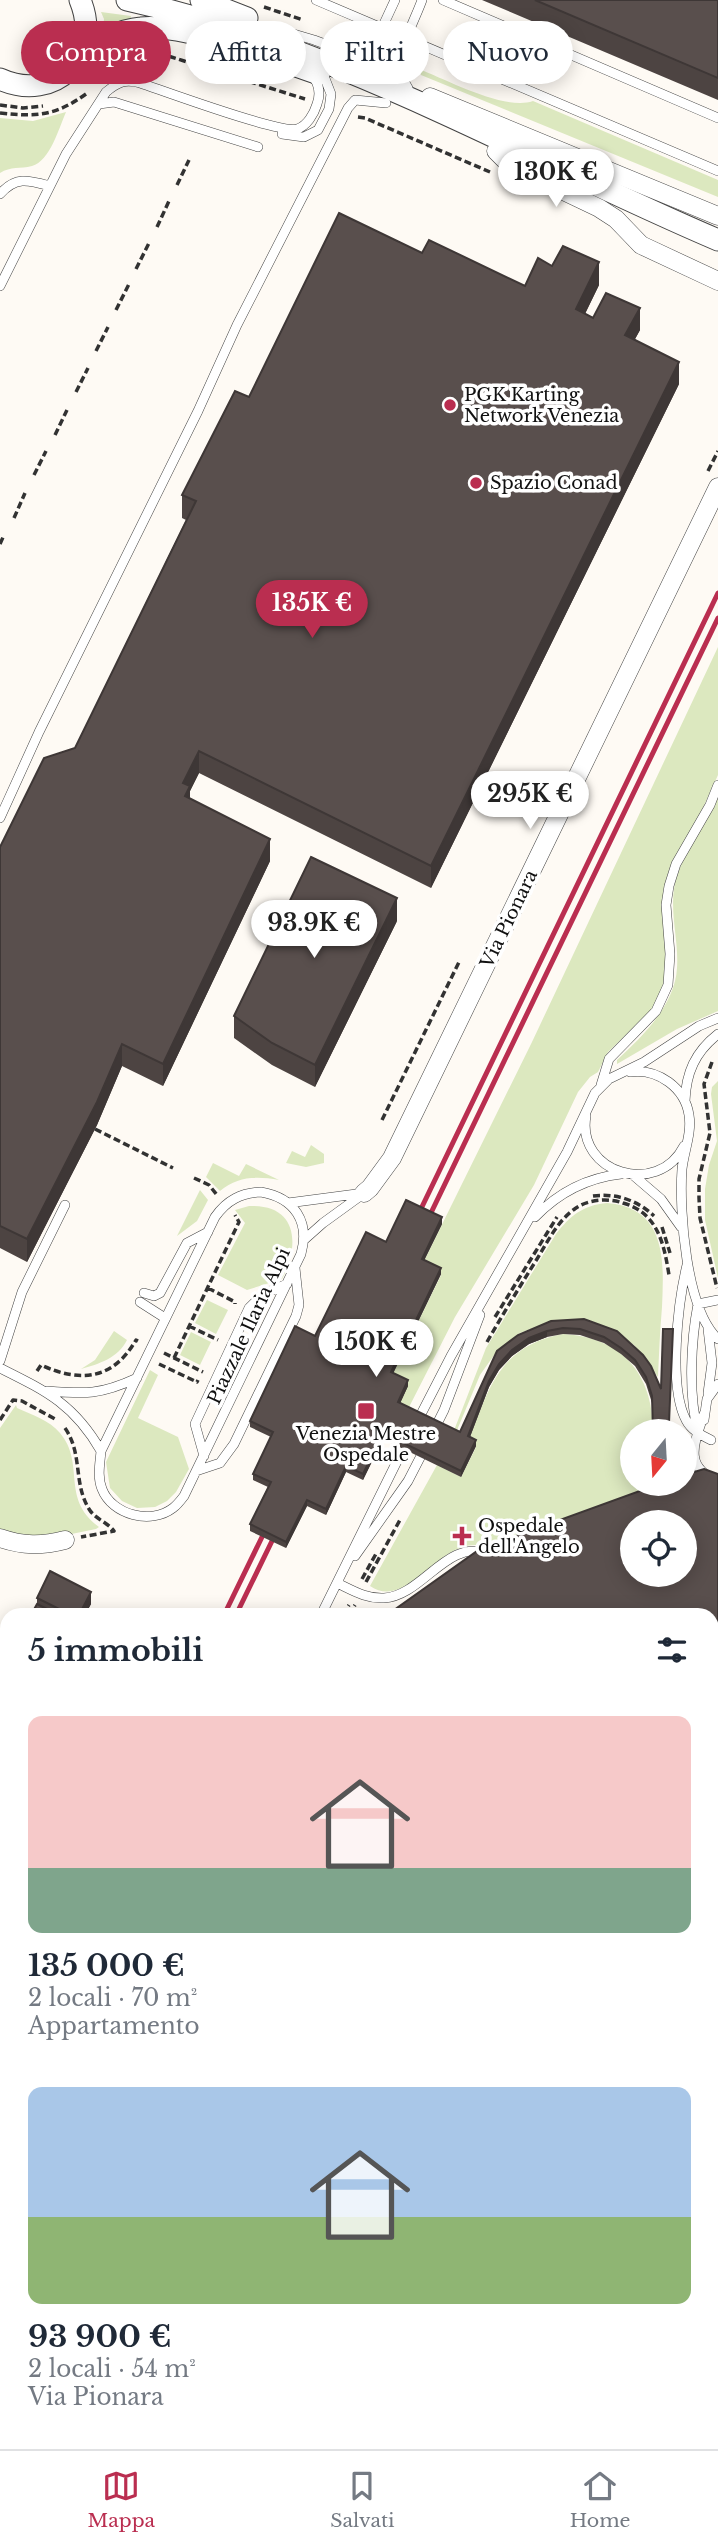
<!DOCTYPE html>
<html lang="it">
<meta charset="utf-8">
<style>
body{margin:0;font-family:"Libre Baskerville",serif;background:#f6f6f7;color:#1f2937;height:100vh;display:flex;flex-direction:column;font-size:26px;white-space:nowrap}
*{box-sizing:border-box;margin:0}
p{font-size:23px;color:#747a83}
.icon{flex:none;width:38px;height:38px;fill:none;stroke:currentColor;stroke-width:2;stroke-linecap:round;stroke-linejoin:round}
.map{position:relative;flex:1;overflow:hidden}
.drawer{position:absolute;left:0px;top:1608px;width:719px;height:842px;display:flex;flex-direction:column;background:#fff;border-radius:21px 21px 0 0;box-shadow:0 4px 18px #0003}
.drawer>*{flex:none}
.banner{position:absolute;left:21px;top:21px;width:677px;height:63px;display:flex;gap:14px}
.needle{width:46px;rotate:198deg}
.tools{position:absolute;left:620px;top:1419px;display:grid;gap:14px}
.tools a{display:grid;place-items:center;width:77px;height:77px;border-radius:50%;background:#fff;box-shadow:0 4px 18px #0003;font-size:35px}
.price{position:absolute;translate:-50% -60px;padding:0 16px;border-radius:24px;background:#fff;color:#222;font-size:23px;line-height:46px;filter:drop-shadow(0 2px 4px #0008)}
.price::after{content:'';position:absolute;left:50%;top:42px;width:21px;height:16px;margin-left:-10px;background:inherit;clip-path:polygon(0 0,100% 0,50% 100%)}
.price.on{background:#ba2e50;color:#fff}
ul{padding:0;list-style:none}
li{display:grid;align-content:center;gap:14px;height:371px;padding:0 28px}
li span{display:grid;place-items:center;height:217px;border-radius:14px;color:#555}
li>.icon{margin-inline-start:auto}
span .icon{width:126px;height:126px;fill:#fffc;stroke-width:1}
li b{font-size:30px}
h2{display:flex;justify-content:space-between;align-items:center;height:84px;padding:0 28px;font-size:30px}
.pill{padding:0 24px;border-radius:32px;background:#fff;box-shadow:0 4px 18px #0003;font-size:24px;line-height:63px}
.pill.on{background:#ba2e50;color:#fff}
.dock{display:flex;justify-content:space-around;align-items:center;height:98px;border-top:2px solid #e0e1e3;background:#fff;font-size:19px;color:#747a83}
.dock a{display:grid;justify-items:center;gap:4px}
.dock .on{color:#ba2e50}
.map>svg:first-child{display:block}
.green{fill:#dce8bf}
.lines{fill:none;stroke-linecap:round;stroke-linejoin:round}
.service-casing{stroke:#434343;stroke-width:10}
.minor-casing{stroke:#434343;stroke-width:19}
.tertiary-casing{stroke:#434343;stroke-width:23}
.path{stroke:#323232;stroke-width:3.5;stroke-dasharray:7 3.5;stroke-linecap:butt}
.service{stroke:#fff;stroke-width:9}
.minor{stroke:#fff;stroke-width:18}
.tertiary{stroke:#fff;stroke-width:21}
.rail{stroke:#ba2e50;stroke-width:5}
.wall{fill:#4d4442}
.shaded-wall{fill:#3e3736}
.building{fill:#594f4d;stroke:#3e3736;stroke-width:2;fill-rule:evenodd}
.poi-dot{fill:#ba2e50;stroke:#fff;stroke-width:2.5}
.labels{text-anchor:middle;dominant-baseline:central;stroke-width:7;stroke-linejoin:round;paint-order:stroke}
.poi-label{font-size:18px;fill:#101010;stroke:#fff;text-anchor:start}
.street-label{font-size:18px;fill:#101010;stroke:#fff}
</style>
<div class="map">
<svg width="718" height="2449" viewBox="0 0 718 2449">
<rect width="100%" height="100%" fill="#fefaf4"/>
<path class="green" d="M101,12L131,16L130,22L103,29L104,19Z
M419,69C447,80 505,111 533,101L718,180V197L421,75Z
M66,112C59,128 50,161 32,166C20,169 11,166 0,173V118L33,121Z
M718,647V775L696,823L670,867L664,887L662,904L667,948L665,981L661,994L654,1008L608,1052L598,1072L590,1077L578,1092L534,1185L455,1317L406,1413L398,1408L391,1377L441,1275L422,1265L532,1042Z
M718,798V1011L677,1029L617,1064V1060C642,1037 675,1005 677,968C679,940 669,912 675,883C682,853 705,826 718,798Z
M718,1081V1278L705,1220V1189L709,1165L717,1141L711,1094L712,1087Z
M311,1145L324,1154V1163L306,1167L286,1163L292,1151L305,1157Z
M213,1163L239,1176L246,1164L279,1180C257,1176 238,1176 220,1191L206,1177Z
M200,1190L208,1200L197,1221L177,1236Z
M607,1203C667,1208 664,1261 662,1307C660,1330 659,1354 658,1377L634,1345L618,1334L553,1321L520,1333L497,1351L480,1375L455,1435L453,1433L486,1348L556,1234C570,1216 583,1205 607,1203Z
M249,1206C298,1204 300,1245 282,1279L247,1290L218,1275L245,1223L235,1210Z
M207,1300L228,1310L216,1334L195,1323Z
M114,1331L127,1340C118,1358 99,1364 81,1369L95,1360Z
M191,1332L211,1342L200,1365L180,1355Z
M563,1334C622,1337 653,1374 653,1431L632,1432V1484H674L632,1522L493,1550C488,1549 482,1546 477,1545C437,1542 407,1611 370,1586L437,1465L461,1477L476,1447L468,1442C489,1388 499,1346 563,1334Z
M150,1370L158,1375L138,1418L178,1437L189,1469L176,1492L167,1501L155,1507L137,1508L122,1501L110,1488L106,1462Z
M16,1405L17,1408C32,1415 49,1420 60,1433C86,1464 60,1498 99,1527L96,1529L47,1539L0,1534V1428Z"/>
<g class="lines">
<g class="service-casing">
<path id="service" d="M316,0L718,171
M443,0L718,118
M270,27L314,40L379,64L400,58
M382,28L395,0
M408,88C390,61 412,28 422,0
M99,104L114,102L258,147
M282,134L304,137L318,130L329,109L331,94L324,76
M0,194C16,176 28,180 50,186
M0,286L66,154L106,92C118,82 125,79 140,83C164,91 280,134 297,129C307,126 314,114 317,104C321,93 319,83 311,74
M0,818L39,732L198,411L237,325L348,108L355,100L386,103
M630,1072C658,1068 685,1088 689,1115C692,1133 684,1151 682,1169C679,1211 686,1310 718,1339
M601,1085L609,1059L656,1011L668,985L670,954L666,905L669,886L676,864L710,805L718,785
M685,1101C686,1073 695,1052 718,1034
M586,1116C576,1173 658,1198 684,1146
M633,1175L661,1199L681,1227
M261,1192C295,1198 310,1222 301,1254L184,1496C181,1500 177,1505 173,1508C151,1525 112,1515 102,1489C97,1477 100,1463 101,1451L215,1217C227,1200 241,1193 261,1192Z
M288,1203L364,1193
M535,1217C559,1192 586,1178 621,1174
M305,1239L323,1223L363,1194
M687,1265C678,1302 668,1386 686,1420C691,1430 701,1435 711,1440
M144,1293L154,1296L160,1293L187,1243L208,1232
M140,1302L165,1318
M708,1329L712,1363L708,1393
M0,1361L22,1292L65,1205
M0,1368C46,1391 74,1404 101,1451
M47,1391C86,1394 100,1395 137,1378
M704,1414C695,1442 682,1467 718,1481
M704,1420L707,1399L718,1384
M417,1422L451,1356L567,1152L595,1093L609,1079L644,1062L699,1026L718,1018
M698,1431C688,1395 691,1340 698,1304L718,1300
M433,1432L444,1410L480,1315
M204,1456L195,1424L249,1308L263,1294L287,1284
M196,1471L220,1463L234,1444L296,1316L299,1305L295,1268
M355,1556L408,1481L425,1448
M337,1583C352,1590 366,1599 384,1598C422,1596 448,1538 486,1554
M321,1615L407,1441
M0,1966L7,1952
M657,2443L667,2449
M686,2443L696,2449"/>
</g>
<g class="minor-casing">
<path id="minor" d="M430,97L718,216
M496,151L511,166L599,208L616,219L641,245L718,281
M364,1193L370,1188L392,1158L718,487
M0,1538C23,1546 42,1546 65,1540"/>
</g>
<g class="tertiary-casing">
<path id="tertiary" d="M127,0C336,46 523,157 718,240
M201,0L247,18
M78,59C96,43 117,30 141,28C186,23 274,59 319,74
M0,79C55,104 103,55 80,0"/>
</g>
<path class="path" d="M264,7L303,20
M149,50L305,99
M188,55L251,74
M106,74L129,53
M0,105L23,108L43,106
M0,113C37,117 55,116 86,94
M358,117L365,118L490,172
M177,185L189,160
M157,227L169,201
M136,269L149,243
M116,310L129,284
M96,351L108,327
M76,392L88,368
M55,435L67,410
M708,471L718,451
M34,475L46,451
M14,518L25,493
M0,544L4,535
M712,1062L704,1084L710,1133L699,1179V1198L700,1218L717,1288
M382,1120L460,960
M95,1129L173,1168
M194,1178L209,1185L217,1195
M593,1196C616,1193 637,1200 654,1216
M662,1227L670,1253
M208,1288L235,1302V1304
M495,1317L557,1217
M189,1326L218,1340
M487,1342C503,1314 520,1286 537,1259C548,1241 558,1220 576,1208C589,1199 609,1198 623,1203C658,1213 664,1244 669,1275
M164,1353L203,1372
M174,1358L239,1222L235,1215
M159,1364L197,1382L198,1380
M37,1371L41,1365C80,1383 113,1380 136,1340L138,1341
M0,1420L13,1400L22,1401L57,1420
M65,1428C83,1454 73,1483 89,1509C95,1519 107,1522 114,1531L81,1537
M362,1579L377,1552
M366,1582L401,1518
M343,1615L349,1605
M349,1615L355,1605
M712,2435L718,2439"/>
<use href="#service" class="service"/>
<use href="#minor" class="minor"/>
<use href="#tertiary" class="tertiary"/>
<path class="rail" d="M419,1213L718,593
M429,1217L718,618
M224,1615L262,1537
M236,1615L272,1541
M0,2082L7,2067
M0,2106L7,2092"/>
</g>
<path class="wall" d="M482,0H718V100Z
M422,253L525,286L552,266L599,285L585,314L593,318L640,330L635,339L679,384L431,888L199,773L190,791V798L270,861L163,1086L122,1066L97,1125L27,1262L0,1248V847L75,748L186,520L182,518V495L249,397Z
M397,921L315,1087L272,1065L234,1038V1016Z
M442,1224L424,1260L441,1274L393,1373L408,1386L400,1403L460,1432L518,1335L584,1319L643,1355L669,1424L652,1403L646,1384L635,1366L621,1354L604,1343L580,1335L563,1334L547,1337L529,1344L512,1356L499,1370L489,1387L470,1437L476,1446L461,1477L383,1439L363,1480L346,1472L326,1515L307,1506L286,1548L250,1531V1524L268,1487L253,1480V1474L271,1437L250,1427V1421L386,1242Z
M37,1598L91,1604L85,1615H25L32,1613L37,1604Z"/>
<path class="shaded-wall" d="M599,262V285L576,332V309Z
M640,308V330L625,357V335Z
M679,362V384L431,888V866Z
M199,751V773L190,791V809L185,818L183,783Z
M270,839V861L163,1086V1064Z
M397,898V921L315,1087V1065Z
M122,1044V1066L97,1125L27,1262V1239Z
M442,1217V1224L422,1265V1259Z
M441,1268V1274L391,1378V1372Z
M547,1331V1337L529,1344L512,1356L499,1370L489,1387L468,1442V1436L489,1381L499,1364L512,1350L529,1338Z
M408,1380V1386L398,1408V1402Z
M383,1433V1439L363,1480V1474Z
M476,1440V1446L461,1477V1471Z
M346,1466V1472L326,1515V1509Z
M307,1500V1506L286,1548V1542Z
M91,1592V1604L85,1615H79Z
M718,1995V2026L712,2028V1997Z"/>
<path class="building" d="M535,0H718V78Z
M339,213L422,253L429,240L525,286L538,258L552,266L563,246L599,262L576,309L593,318L606,293L640,308L625,335L679,362L431,866L199,751L183,783L190,786L185,796L270,839L163,1064L122,1044L97,1102L27,1239L0,1226V847L44,758L75,748L196,501L182,495L235,391L249,397Z
M311,857L397,898L315,1065L272,1043L234,1016Z
M406,1200L442,1217L422,1259L441,1268L391,1372L408,1380L398,1402L460,1432L497,1351L518,1335L551,1321L584,1319L617,1331L643,1355L651,1366L661,1389L663,1329H673L669,1423L672,1432H653L652,1396L646,1377L635,1360L621,1348L604,1337L580,1329L563,1328L547,1331L529,1338L512,1350L499,1364L489,1381L468,1436L476,1440L461,1471L383,1433L363,1474L346,1466L326,1509L307,1500L286,1542L250,1524L271,1482L253,1474L273,1432L250,1421L295,1326L315,1336L366,1232L386,1242Z
M684,1463L685,1465L693,1471L684,1475Z
M704,1469L718,1474V1995L712,1997V1615H387L480,1549L659,1484H684V1475ZM632,1522H684V1575H632Z
M50,1571L91,1592L79,1615H71L37,1598Z
M37,1604L59,1615H25L27,1611L32,1613Z"/>
<g class="poi-dot">
<circle cx="450" cy="405" r="7"/>
<circle cx="476" cy="483" r="7"/>
<rect x="357" y="1402" width="18" height="18" rx="3.5"/>
<path d="M458.5 1525.5h7v7h7v7h-7v7h-7v-7h-7v-7h7z"/>
</g>
<g class="labels">
<g class="poi-label">
<text x="464" y="395">PGK Karting<tspan x="464" dy="21">Network Venezia</tspan></text>
<text x="490" y="483">Spazio Conad</text>
<text x="366" y="1434" text-anchor="middle">Venezia Mestre<tspan x="366" dy="21">Ospedale</tspan></text>
<text x="478" y="1526">Ospedale<tspan x="478" dy="21">dell'Angelo</tspan></text>
</g>
<g class="street-label">
<text transform="translate(509 919) rotate(-64)">Via Pionara</text>
<text transform="translate(249 1326) rotate(-65)">Piazzale Ilaria Alpi</text>
</g>
</g>
</svg>
<div class="tools">
<a><svg class="needle" viewBox="-14 -14 28 28"><path d="M0-13l5 13h-10z" fill="#e53935"/><path d="M0 13l5-13h-10z" fill="#747a83"/></svg></a>
<a><svg class="icon" aria-label="locate" viewBox="0 0 24 24"><circle cx="12" cy="12" r="6"/><path d="M12 2v4M12 18v4M2 12h4M18 12h4"/></svg></a>
</div>
<b class="price" style="left:556px;top:209px">130K €</b>
<b class="price on" style="left:312px;top:640px">135K €</b>
<b class="price" style="left:530px;top:831px">295K €</b>
<b class="price" style="left:314px;top:960px">93.9K €</b>
<b class="price" style="left:376px;top:1379px">150K €</b>
<div class="banner">
<a class="pill on">Compra</a>
<a class="pill">Affitta</a>
<a class="pill">Filtri</a>
<a class="pill">Nuovo</a>
</div>
<section class="drawer">
<h2>5 immobili<svg class="icon" aria-label="filters" viewBox="0 0 24 24"><path d="M4 7h16M4 17h16"/><circle cx="9" cy="7" r="2"/><circle cx="15" cy="17" r="2"/></svg></h2>
<ul>
<li><span style="background:linear-gradient(#f6c9c9 70%,#7fa58c 0)"><svg class="icon" aria-label="home" viewBox="0 0 24 24"><path d="M3 11l9-7 9 7M6 9v11h12V9"/></svg></span><div><b>135 000 €</b><p>2 locali · 70 m²</p><p>Appartamento</p></div></li>
<li><span style="background:linear-gradient(#a9c7e8 60%,#8fb573 0)"><svg class="icon" aria-label="home" viewBox="0 0 24 24"><path d="M3 11l9-7 9 7M6 9v11h12V9"/></svg></span><div><b>93 900 €</b><p>2 locali · 54 m²</p><p>Via Pionara</p></div></li>
</ul>
</section>
</div>
<nav class="dock">
<a class="on"><svg class="icon" aria-label="map" viewBox="0 0 24 24"><path d="M3 6l6-2 6 2 6-2v14l-6 2-6-2-6 2zM9 4v14M15 6v14"/></svg>Mappa</a>
<a><svg class="icon" aria-label="saved" viewBox="0 0 24 24"><path d="M7 4h10v16l-5-4-5 4z"/></svg>Salvati</a>
<a><svg class="icon" aria-label="home" viewBox="0 0 24 24"><path d="M3 11l9-7 9 7M6 9v11h12V9"/></svg>Home</a>
</nav>
